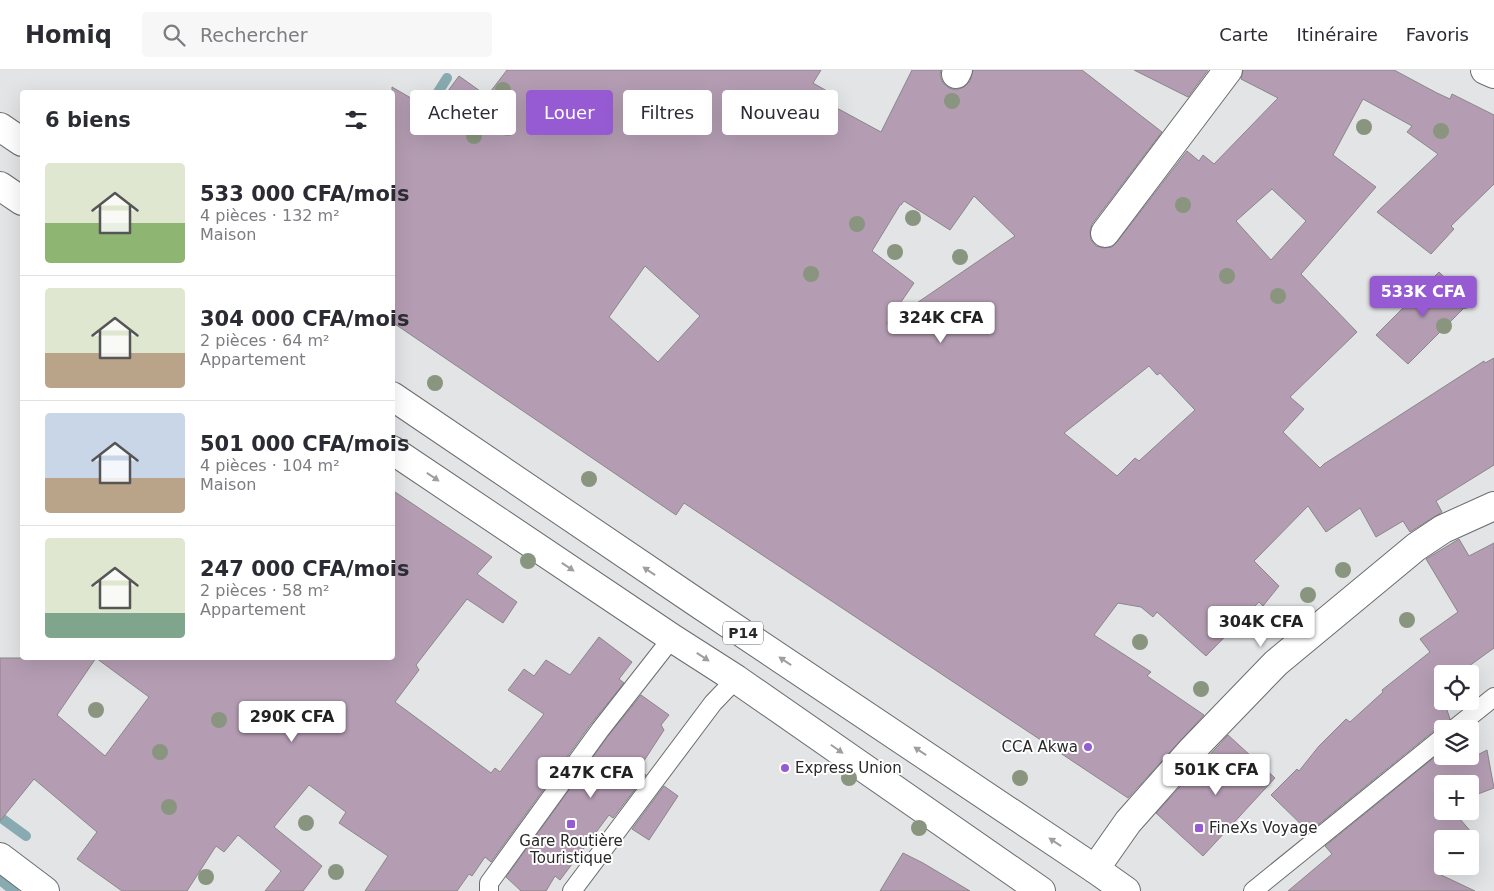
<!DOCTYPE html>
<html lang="fr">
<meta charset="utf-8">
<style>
body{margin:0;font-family:"DejaVu Sans",sans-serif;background:#f7f7f7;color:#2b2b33;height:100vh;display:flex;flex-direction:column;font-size:19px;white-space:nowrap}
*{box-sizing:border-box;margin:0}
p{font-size:16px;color:#7c7c81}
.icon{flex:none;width:28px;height:28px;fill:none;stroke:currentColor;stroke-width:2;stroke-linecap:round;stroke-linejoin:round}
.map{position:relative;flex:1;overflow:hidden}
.drawer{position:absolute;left:20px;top:20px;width:375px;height:570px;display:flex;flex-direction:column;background:#fff;border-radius:5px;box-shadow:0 5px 20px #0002}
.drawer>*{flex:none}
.banner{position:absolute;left:410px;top:20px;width:475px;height:45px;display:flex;gap:10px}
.controls{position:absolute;left:1434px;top:595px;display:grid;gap:10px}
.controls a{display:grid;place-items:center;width:45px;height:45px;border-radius:5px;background:#fff;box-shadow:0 5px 20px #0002;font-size:25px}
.price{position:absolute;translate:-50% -42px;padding:0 11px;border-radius:5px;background:#fff;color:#222;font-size:16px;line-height:32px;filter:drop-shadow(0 1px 2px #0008)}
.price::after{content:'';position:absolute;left:50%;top:30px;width:15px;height:11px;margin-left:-8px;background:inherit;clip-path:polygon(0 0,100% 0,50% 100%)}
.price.selected{background:#965bd2;color:#fff}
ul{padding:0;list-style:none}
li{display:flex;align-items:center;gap:15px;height:125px;padding:0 25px}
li+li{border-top:1px solid #e1e1e2}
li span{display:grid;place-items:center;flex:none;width:140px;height:100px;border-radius:5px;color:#555}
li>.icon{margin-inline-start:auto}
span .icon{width:60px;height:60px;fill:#fffc;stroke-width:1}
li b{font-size:21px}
h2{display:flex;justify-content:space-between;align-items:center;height:60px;padding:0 25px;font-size:21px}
.chip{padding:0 18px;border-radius:5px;background:#fff;box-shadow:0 5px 20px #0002;font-size:18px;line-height:45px}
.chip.selected{background:#965bd2;color:#fff}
header{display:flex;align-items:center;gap:30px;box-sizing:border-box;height:70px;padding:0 25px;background:#fff;border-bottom:1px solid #e1e1e2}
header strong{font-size:24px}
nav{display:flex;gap:28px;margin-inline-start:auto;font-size:18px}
.search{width:350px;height:45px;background:#f7f7f7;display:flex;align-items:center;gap:12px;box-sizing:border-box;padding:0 18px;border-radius:5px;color:#7c7c81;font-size:19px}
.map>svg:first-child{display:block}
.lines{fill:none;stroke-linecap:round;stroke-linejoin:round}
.stream{stroke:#87abb0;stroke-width:10}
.building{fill:#b49db3;stroke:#898789;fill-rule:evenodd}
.service-casing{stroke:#6b6d6f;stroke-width:20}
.minor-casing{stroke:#6b6d6f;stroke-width:30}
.primary-casing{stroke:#6b6d6f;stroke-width:30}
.service{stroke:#fff;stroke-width:18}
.minor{stroke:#fff;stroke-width:28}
.primary{stroke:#fff;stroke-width:28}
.tree{fill:#89957f}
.oneway{fill:#9f9f9f}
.poi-dot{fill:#965bd2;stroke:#fff;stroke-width:2}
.labels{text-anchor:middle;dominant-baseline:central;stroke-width:4;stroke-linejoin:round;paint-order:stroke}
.shield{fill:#fff;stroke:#69696a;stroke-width:1}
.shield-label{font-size:14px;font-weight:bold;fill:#29292a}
.poi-label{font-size:15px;fill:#29292a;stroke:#fff;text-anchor:start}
</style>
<header>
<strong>Homiq</strong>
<div class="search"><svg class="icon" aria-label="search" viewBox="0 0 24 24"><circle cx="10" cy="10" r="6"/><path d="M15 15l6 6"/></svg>Rechercher</div>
<nav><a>Carte</a><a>Itinéraire</a><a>Favoris</a></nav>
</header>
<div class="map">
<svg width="1494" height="821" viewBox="0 0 1494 821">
<rect width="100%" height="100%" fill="#e2e4e6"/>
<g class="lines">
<path class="stream" d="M428,38L447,8
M0,747L26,766
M0,810L14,821"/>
</g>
<path class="building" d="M507,0H821L813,13L827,21L822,30L881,62L912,0H941L940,5L943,13L949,18L956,20L964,17L970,11L973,0H1082L1162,62L1092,154L1090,162L1091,170L1096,176L1104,178L1112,177L1117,172L1187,81L1199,91L1203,85L1214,94L1278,28L1241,9L1243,0H1394L1437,23L1450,29L1452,24L1494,45V114L1451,156L1454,159L1431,184L1377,142L1438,84L1407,62L1412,56L1363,29L1333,85L1376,117L1301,204L1357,262L1290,327L1304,339L1283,362L1320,398L1324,394L1484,291L1485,293L1494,288V395L1436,431L1442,442L1410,462L1403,451L1376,467L1360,438L1326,462L1308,436L1254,491L1279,516L1263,536L1259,532L1206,586L1157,542L1153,547L1141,537L1118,533L1094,565L1151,602L1147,606L1204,645L1128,728L684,433L676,445L392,252V17L433,41L459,6L487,26ZM1272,119L1306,151L1271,190L1236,151ZM974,126L1015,166L886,254L914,213L872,181L900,135H901L904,131L950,160ZM645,196L700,246L658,292L609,247ZM1149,296L1157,305L1160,303L1195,340L1139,391L1135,388L1117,406L1064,363Z
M1134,0H1208L1188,27Z
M1439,202L1470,232L1408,294L1376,265Z
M392,420L492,487L477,504L517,532L503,553L467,529L416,595L419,600L395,632L491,703L495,698L500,702L544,644L508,620L524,599L534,606L546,590L570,605L599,567L632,592L619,609L624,613L591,654L491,792L485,787L472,806L469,804L457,821H365L388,786L339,753L346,742L309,715L274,757L322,796L303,821H265L281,801L238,765L224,782L216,776L187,821H122L77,789L97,762L34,709L0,751V588H392ZM96,588L149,627L105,686L57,645Z
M1459,469L1469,486L1494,473V578L1458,604H1437L1442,624V631H1444L1450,649L1444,658L1435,660L1309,762L1271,725L1297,699L1299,701L1319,676L1346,649L1350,652L1383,622L1382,620L1430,582L1420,569L1458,542L1426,489Z
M641,625L669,645L661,655L664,660L638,700L646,705L613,748L609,745L560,810L555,806L546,821H521L506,807L608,666Z
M1228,665L1275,708L1203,786L1156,743Z
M1487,680L1494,718L1470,727V714H1442V741H1453L1479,771L1470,778V769H1442V796H1449L1439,804L1475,821H1288L1332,784L1325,776L1442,681V686H1460L1462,693Z
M664,716L678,726L649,770L632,759Z
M903,783L923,793L970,821H880Z"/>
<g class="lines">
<g class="service-casing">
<path id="service" d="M1454,659L1494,627
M489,821V813L600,660L672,568
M572,821L713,633L736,609
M1253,821L1442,668"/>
</g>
<g class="minor-casing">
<path id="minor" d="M1485,0L1494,4
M956,4L958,0
M1105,163L1228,0
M0,787L45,821
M1095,799L1128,752L1190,682L1276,593L1416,477L1443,459L1494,436"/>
</g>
<g class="primary-casing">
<path id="primary" d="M0,57L22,72
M0,116L22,131
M392,326L696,532L1095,799L1126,821
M392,380L672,568L736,609L1041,821"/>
</g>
<use href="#service" class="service"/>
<use href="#minor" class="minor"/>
<use href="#primary" class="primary"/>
</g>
<g class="tree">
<circle cx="503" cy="20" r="8"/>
<circle cx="952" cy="31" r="8"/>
<circle cx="791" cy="53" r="8"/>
<circle cx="1364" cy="57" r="8"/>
<circle cx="508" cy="58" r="8"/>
<circle cx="1441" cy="61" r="8"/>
<circle cx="474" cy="66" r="8"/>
<circle cx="1183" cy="135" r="8"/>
<circle cx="913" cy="148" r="8"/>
<circle cx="857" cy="154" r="8"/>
<circle cx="895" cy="182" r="8"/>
<circle cx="960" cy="187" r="8"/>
<circle cx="811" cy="204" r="8"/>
<circle cx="1227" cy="206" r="8"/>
<circle cx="1278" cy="226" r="8"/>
<circle cx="1464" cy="231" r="8"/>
<circle cx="1444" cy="256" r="8"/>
<circle cx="435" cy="313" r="8"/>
<circle cx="589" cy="409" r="8"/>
<circle cx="528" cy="491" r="8"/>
<circle cx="1343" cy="500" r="8"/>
<circle cx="1308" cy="525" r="8"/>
<circle cx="1407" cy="550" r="8"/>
<circle cx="1140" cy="572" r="8"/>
<circle cx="1201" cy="619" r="8"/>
<circle cx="96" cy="640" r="8"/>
<circle cx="219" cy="650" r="8"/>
<circle cx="160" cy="682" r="8"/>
<circle cx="849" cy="708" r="8"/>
<circle cx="1020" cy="708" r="8"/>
<circle cx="169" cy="737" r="8"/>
<circle cx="306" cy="753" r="8"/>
<circle cx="919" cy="758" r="8"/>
<circle cx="336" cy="802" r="8"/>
<circle cx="206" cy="807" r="8"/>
</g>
<defs><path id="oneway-solid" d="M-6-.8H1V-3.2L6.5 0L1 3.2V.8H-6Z" transform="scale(1.25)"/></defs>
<g class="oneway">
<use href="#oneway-solid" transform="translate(433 407) rotate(34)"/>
<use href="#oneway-solid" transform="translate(568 497) rotate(34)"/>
<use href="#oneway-solid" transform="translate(649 501) rotate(-146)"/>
<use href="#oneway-solid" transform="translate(703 587) rotate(33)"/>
<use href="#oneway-solid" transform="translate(785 591) rotate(-146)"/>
<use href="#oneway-solid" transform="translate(837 679) rotate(35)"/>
<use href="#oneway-solid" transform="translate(920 681) rotate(-146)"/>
<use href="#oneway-solid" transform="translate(1055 772) rotate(-146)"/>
</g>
<g class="poi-dot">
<circle cx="1088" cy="677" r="5"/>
<circle cx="785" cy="698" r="5"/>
<rect x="566" y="749" width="10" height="10" rx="2.5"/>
<rect x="1194" y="753" width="10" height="10" rx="2.5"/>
</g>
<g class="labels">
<rect class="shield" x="723" y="551.5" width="40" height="23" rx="4"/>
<g class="shield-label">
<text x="743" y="563">P14</text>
</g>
<g class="poi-label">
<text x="1078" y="677" text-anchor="end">CCA Akwa</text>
<text x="795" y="698">Express Union</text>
<text x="1209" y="758">FineXs Voyage</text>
<text x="571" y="771" text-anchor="middle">Gare Routière<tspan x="571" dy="17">Touristique</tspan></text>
</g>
</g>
</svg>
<div class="controls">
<a><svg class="icon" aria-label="locate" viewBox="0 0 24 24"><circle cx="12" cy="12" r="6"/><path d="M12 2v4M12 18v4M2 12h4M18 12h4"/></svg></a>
<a><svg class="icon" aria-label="layers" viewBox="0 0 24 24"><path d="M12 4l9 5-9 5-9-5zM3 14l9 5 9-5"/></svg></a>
<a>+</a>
<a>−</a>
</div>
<b class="price selected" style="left:1423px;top:248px">533K CFA</b>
<b class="price" style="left:941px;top:274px">324K CFA</b>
<b class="price" style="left:1261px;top:578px">304K CFA</b>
<b class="price" style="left:292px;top:673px">290K CFA</b>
<b class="price" style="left:1216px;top:726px">501K CFA</b>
<b class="price" style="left:591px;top:729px">247K CFA</b>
<div class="banner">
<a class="chip">Acheter</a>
<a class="chip selected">Louer</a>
<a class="chip">Filtres</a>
<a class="chip">Nouveau</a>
</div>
<section class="drawer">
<h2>6 biens<svg class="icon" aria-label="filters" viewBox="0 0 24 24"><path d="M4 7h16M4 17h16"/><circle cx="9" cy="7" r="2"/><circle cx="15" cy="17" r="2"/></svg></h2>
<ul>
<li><span style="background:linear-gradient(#dfe7d0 60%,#8fb573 0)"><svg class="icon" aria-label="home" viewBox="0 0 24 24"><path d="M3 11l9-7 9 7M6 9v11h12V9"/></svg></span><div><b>533 000 CFA/mois</b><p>4 pièces · 132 m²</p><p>Maison</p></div></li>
<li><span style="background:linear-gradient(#dfe7d0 65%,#b9a48a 0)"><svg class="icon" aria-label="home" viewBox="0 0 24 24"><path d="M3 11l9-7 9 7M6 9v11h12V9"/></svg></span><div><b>304 000 CFA/mois</b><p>2 pièces · 64 m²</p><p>Appartement</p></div></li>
<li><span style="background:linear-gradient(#c9d6e8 65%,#b9a48a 0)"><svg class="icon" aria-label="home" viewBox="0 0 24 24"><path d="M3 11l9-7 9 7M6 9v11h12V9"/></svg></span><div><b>501 000 CFA/mois</b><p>4 pièces · 104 m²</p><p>Maison</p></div></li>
<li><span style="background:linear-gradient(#dfe7d0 75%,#7fa58c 0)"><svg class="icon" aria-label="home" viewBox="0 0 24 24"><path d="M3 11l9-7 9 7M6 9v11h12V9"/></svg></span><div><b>247 000 CFA/mois</b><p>2 pièces · 58 m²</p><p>Appartement</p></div></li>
</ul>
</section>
</div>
